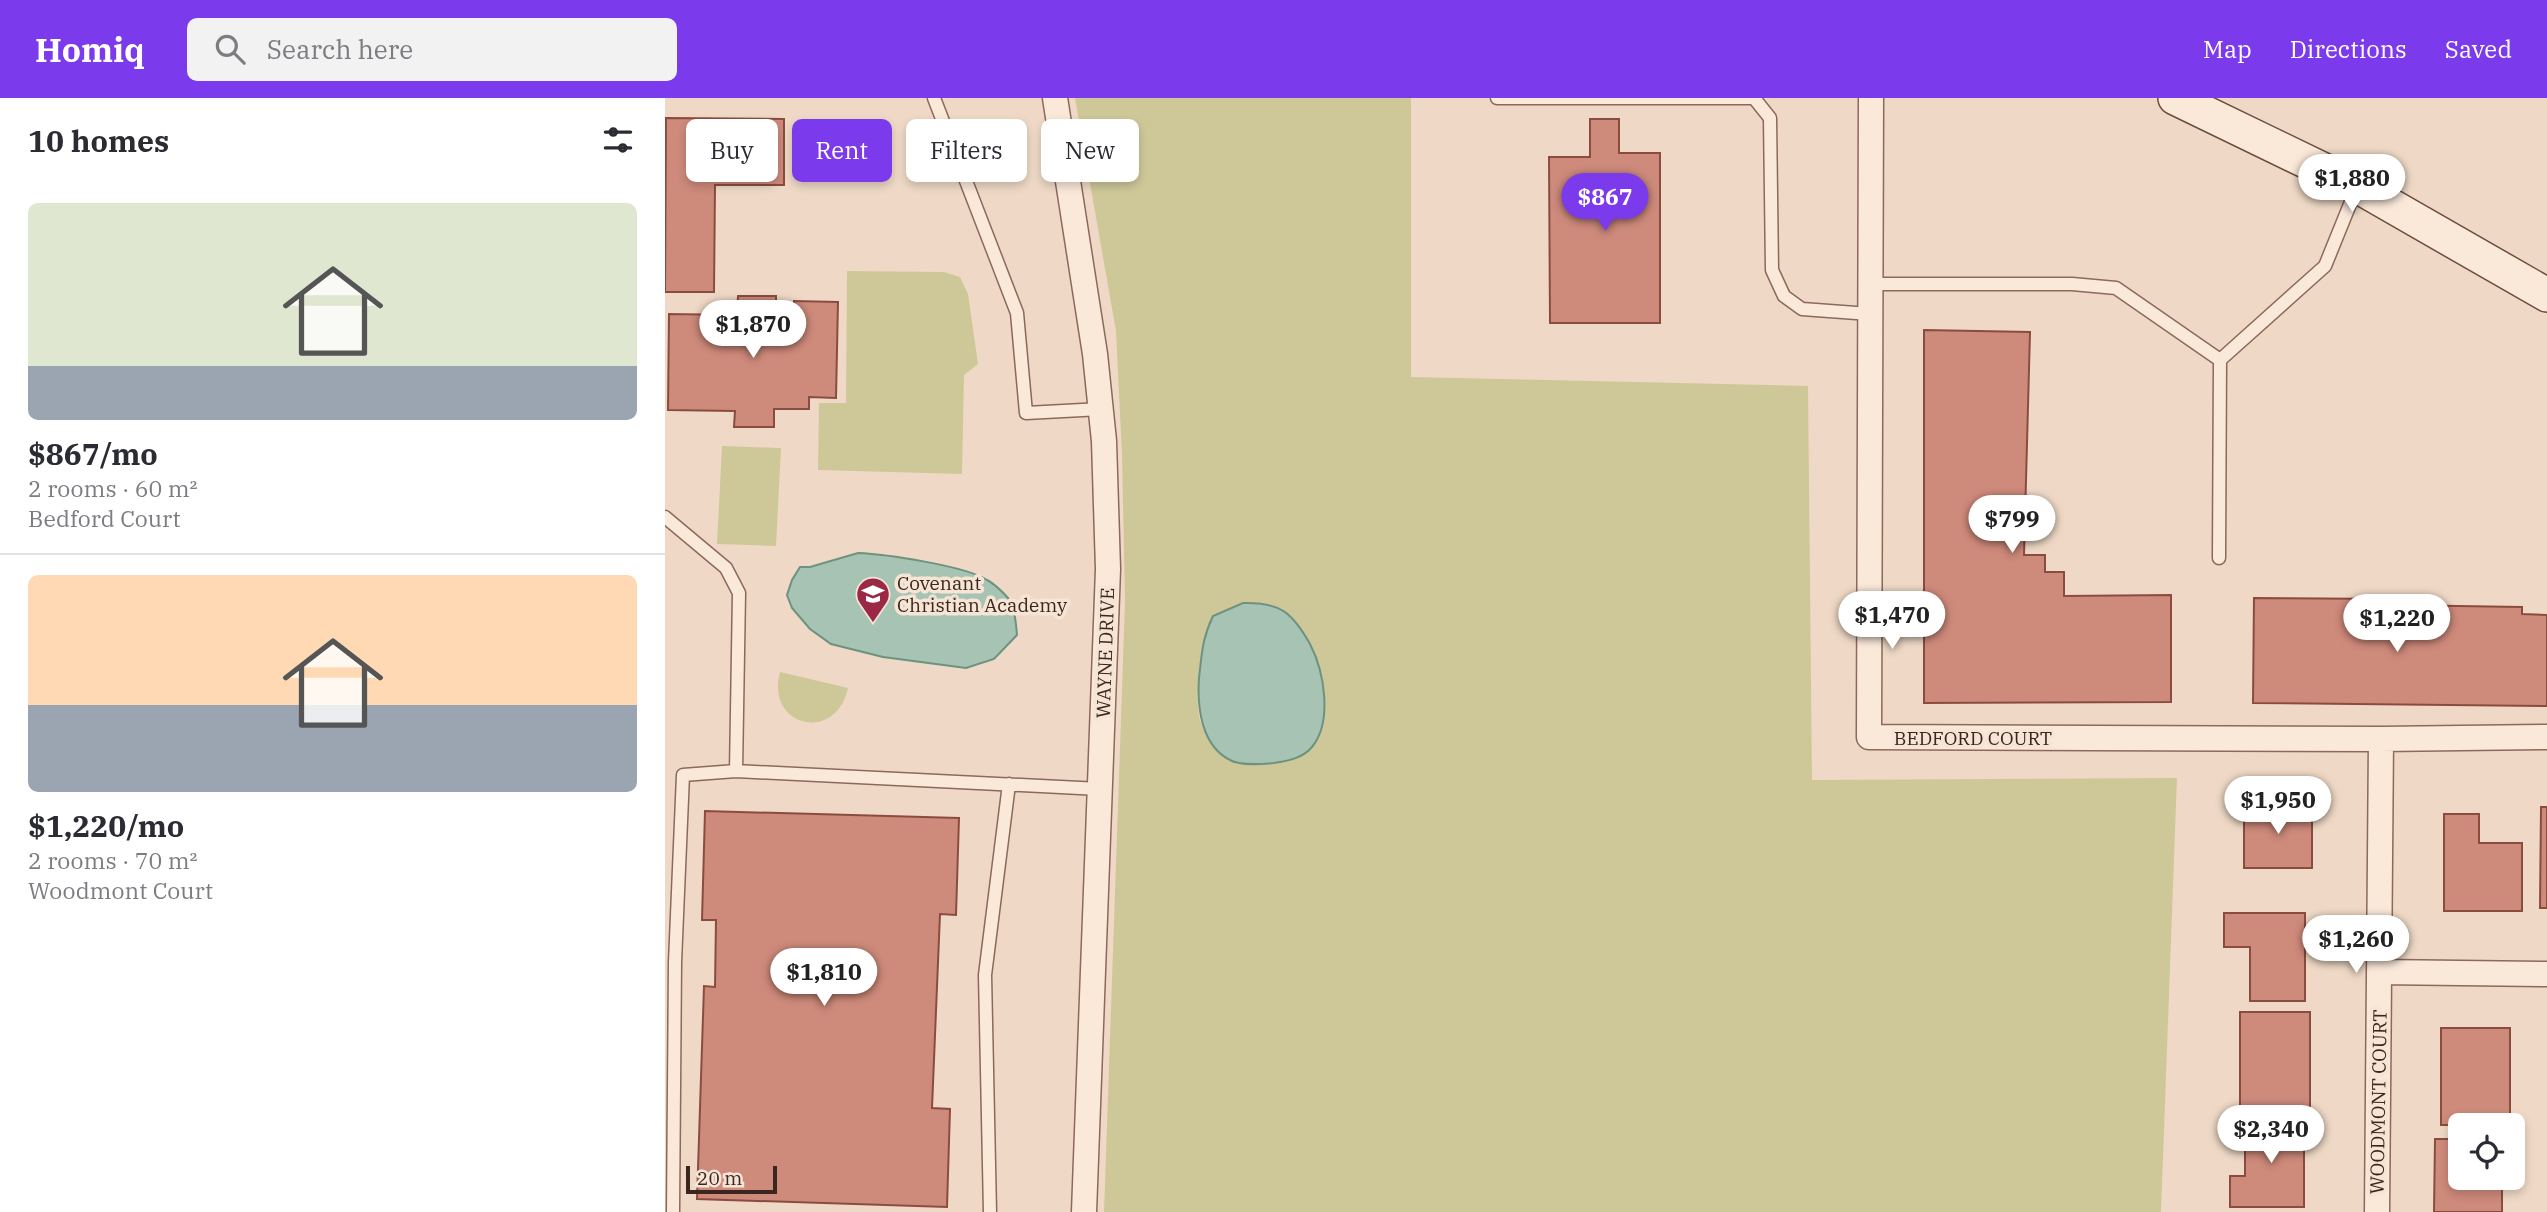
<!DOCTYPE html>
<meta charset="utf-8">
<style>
body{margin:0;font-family:"IBM Plex Serif",serif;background:#f2f2f3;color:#2b2b33;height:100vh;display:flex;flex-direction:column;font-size:26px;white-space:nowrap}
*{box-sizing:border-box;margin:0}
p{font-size:23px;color:#7c7c81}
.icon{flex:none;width:38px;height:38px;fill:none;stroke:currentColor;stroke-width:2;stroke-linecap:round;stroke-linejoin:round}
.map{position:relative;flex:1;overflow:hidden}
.details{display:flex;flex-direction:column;background:#fff;width:665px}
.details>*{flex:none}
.guide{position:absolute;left:21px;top:21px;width:665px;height:63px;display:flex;gap:14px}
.buttons{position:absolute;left:1783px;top:1015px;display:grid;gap:14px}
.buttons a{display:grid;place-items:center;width:77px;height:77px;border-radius:10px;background:#fff;box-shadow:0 4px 10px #0003;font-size:35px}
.scale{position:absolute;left:21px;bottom:18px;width:91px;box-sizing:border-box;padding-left:7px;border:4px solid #3b261f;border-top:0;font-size:19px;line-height:24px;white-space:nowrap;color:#3b261f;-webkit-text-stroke:5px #f6e5d5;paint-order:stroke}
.price{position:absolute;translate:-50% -60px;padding:0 16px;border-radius:24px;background:#fff;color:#222;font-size:23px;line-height:46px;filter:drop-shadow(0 2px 4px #0008)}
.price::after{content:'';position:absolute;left:50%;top:42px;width:21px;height:16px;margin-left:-10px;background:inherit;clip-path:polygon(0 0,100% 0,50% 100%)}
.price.current{background:#7c3aed;color:#fff}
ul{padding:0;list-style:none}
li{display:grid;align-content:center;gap:14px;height:371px;padding:0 28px}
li+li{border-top:2px solid #e1e1e2}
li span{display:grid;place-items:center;height:217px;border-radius:10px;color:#555}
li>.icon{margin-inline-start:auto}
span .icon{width:126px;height:126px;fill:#fffc;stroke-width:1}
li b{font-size:30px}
h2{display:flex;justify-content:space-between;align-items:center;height:84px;padding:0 28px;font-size:30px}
.chip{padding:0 24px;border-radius:10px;background:#fff;box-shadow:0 4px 10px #0003;font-size:24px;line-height:63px}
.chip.current{background:#7c3aed;color:#fff}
header{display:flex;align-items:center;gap:42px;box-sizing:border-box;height:98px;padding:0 35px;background:#7c3aed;color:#fff}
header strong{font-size:33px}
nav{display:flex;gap:38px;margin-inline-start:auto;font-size:24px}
.search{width:490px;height:63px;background:#f2f2f3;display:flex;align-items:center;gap:18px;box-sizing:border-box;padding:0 24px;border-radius:10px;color:#7c7c81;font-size:26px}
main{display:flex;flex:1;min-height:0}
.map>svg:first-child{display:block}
.green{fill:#cec899;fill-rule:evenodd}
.water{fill:#a7c3b4;stroke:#6d9280;stroke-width:2}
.building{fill:#ce8a7b;stroke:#8b4c40;stroke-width:2}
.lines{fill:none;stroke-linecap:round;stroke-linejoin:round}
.lane-casing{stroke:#8b695b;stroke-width:15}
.street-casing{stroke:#8b695b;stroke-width:27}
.secondary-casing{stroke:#6d4b3e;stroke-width:36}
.lane{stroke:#fae8d9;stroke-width:12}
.street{stroke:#fae8d9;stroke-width:24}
.secondary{stroke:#fae8d9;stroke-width:33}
.labels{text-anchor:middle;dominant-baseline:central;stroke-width:7;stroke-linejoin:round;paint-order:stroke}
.poi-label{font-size:19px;fill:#3b261f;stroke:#f6e5d5;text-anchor:start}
.street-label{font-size:19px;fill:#3b261f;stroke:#f6e5d5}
</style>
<header>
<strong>Homiq</strong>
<div class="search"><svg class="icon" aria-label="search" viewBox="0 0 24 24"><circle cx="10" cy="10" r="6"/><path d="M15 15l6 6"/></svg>Search here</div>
<nav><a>Map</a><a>Directions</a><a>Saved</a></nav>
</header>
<main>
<section class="details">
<h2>10 homes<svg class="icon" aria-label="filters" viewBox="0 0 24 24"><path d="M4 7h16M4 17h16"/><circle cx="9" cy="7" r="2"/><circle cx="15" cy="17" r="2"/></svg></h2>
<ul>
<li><span style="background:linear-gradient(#dfe7d0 75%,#9aa5b1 0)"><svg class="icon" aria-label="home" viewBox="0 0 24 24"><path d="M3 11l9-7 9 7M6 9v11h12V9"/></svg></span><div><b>$867/mo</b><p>2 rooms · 60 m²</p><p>Bedford Court</p></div></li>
<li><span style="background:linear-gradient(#ffd9b3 60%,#9aa5b1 0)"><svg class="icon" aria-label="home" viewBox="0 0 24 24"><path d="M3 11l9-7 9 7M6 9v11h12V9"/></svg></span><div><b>$1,220/mo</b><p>2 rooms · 70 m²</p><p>Woodmont Court</p></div></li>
</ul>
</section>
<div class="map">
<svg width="1882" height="1114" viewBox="0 0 1882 1114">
<rect width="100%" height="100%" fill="#efd9c6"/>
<path class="green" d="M410,0H746V279L1143,288L1147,682L1512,680L1496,1114H439L460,504L457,357L451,233ZM578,505H593L626,518L647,550L655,573L624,663L590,666L569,665C560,656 549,647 542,637C521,608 541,549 548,518Z
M182,173L279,174L295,179L303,196L313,266L299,277L297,376L153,372L154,305H181Z
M57,348L116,350L111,448L52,446Z
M115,574L183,590C171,646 100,629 115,574Z"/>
<path class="water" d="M193,455C220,456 301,468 322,482C328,485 338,494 343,500C350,511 351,525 352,537L329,561L301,570L218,559L166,546L145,531L127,510L122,497L127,482L135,469H145Z
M578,505C615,504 627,514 645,546C659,573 668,623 647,649C638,660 623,663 609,665C597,666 578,668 567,663C536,649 532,609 534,580C537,555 537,541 548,518Z"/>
<path class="building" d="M1,20L119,21V87H50L49,194H0Z
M925,21H954V55H995V225H885L884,59H925Z
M73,198H111V238H129V203L173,204L171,300L144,299V311H109V329H69L70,313L3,312L4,216L72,217Z
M1259,232L1365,234L1359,457H1380V474H1399V498L1506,497V604L1259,605Z
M1589,500L1728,501V507L1857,509V516L1882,517V608L1588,605Z
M1579,706H1647V770H1579Z
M1876,709H1882V810H1875Z
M40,713L294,720L291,817L275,816L267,1010L285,1011L282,1109L32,1101L39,888L50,889L51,822H37Z
M1779,716H1814V745H1857V813H1779Z
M1559,815H1640V903H1585V849H1559Z
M1575,914H1645V1009H1575Z
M1776,930H1845V1027H1776Z
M1580,1021H1639V1109H1565V1078H1580Z
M1770,1041H1796V1080H1837V1114H1769Z"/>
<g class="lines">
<g class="lane-casing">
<path id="lane" d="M269,0L352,215L361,315L436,311
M832,0H1089L1105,20L1107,172L1119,198L1137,211L1205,216
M1205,186H1407L1451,190L1555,262L1660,168L1692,89
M0,419L61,470L74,495L71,673L435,691
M1554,460L1555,262
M8,1114L10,864L18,677L71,673
M325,1114L320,877L344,686"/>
</g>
<g class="street-casing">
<path id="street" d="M390,0L430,256L439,343L443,471L419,1114
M1206,0L1204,639L1716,641L1882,639
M1714,874L1882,876
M1712,1114L1716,641"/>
</g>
<g class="secondary-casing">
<path id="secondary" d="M1510,0L1692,88L1882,197"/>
</g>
<use href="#lane" class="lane"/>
<use href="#street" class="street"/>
<use href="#secondary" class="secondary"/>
</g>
<defs>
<g id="school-pin" transform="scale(1.75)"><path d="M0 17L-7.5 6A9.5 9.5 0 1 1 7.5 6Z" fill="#9b2945" stroke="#f6e5d5"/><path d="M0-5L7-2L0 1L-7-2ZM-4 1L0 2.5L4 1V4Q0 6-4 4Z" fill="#fff"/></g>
</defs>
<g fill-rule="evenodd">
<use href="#school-pin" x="208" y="496"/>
</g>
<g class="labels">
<g class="poi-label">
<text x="232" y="485">Covenant<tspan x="232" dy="22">Christian Academy</tspan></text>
</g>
<g class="street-label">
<text transform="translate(440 555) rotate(-88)">WAYNE DRIVE</text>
<text x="1308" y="640">BEDFORD COURT</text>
<text transform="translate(1713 1004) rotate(-89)">WOODMONT COURT</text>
</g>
</g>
</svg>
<div class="buttons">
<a><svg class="icon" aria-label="locate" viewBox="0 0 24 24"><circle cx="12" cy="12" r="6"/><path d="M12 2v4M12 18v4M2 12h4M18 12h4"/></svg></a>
</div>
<div class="scale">20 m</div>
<b class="price" style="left:1687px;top:116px">$1,880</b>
<b class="price current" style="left:940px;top:135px">$867</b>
<b class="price" style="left:88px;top:262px">$1,870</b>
<b class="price" style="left:1347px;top:457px">$799</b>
<b class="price" style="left:1227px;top:553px">$1,470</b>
<b class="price" style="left:1732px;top:556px">$1,220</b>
<b class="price" style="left:1613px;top:738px">$1,950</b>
<b class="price" style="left:1691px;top:877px">$1,260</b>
<b class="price" style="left:159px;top:910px">$1,810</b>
<b class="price" style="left:1606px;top:1067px">$2,340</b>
<div class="guide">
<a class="chip">Buy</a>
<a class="chip current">Rent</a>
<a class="chip">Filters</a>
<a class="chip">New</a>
</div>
</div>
</main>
